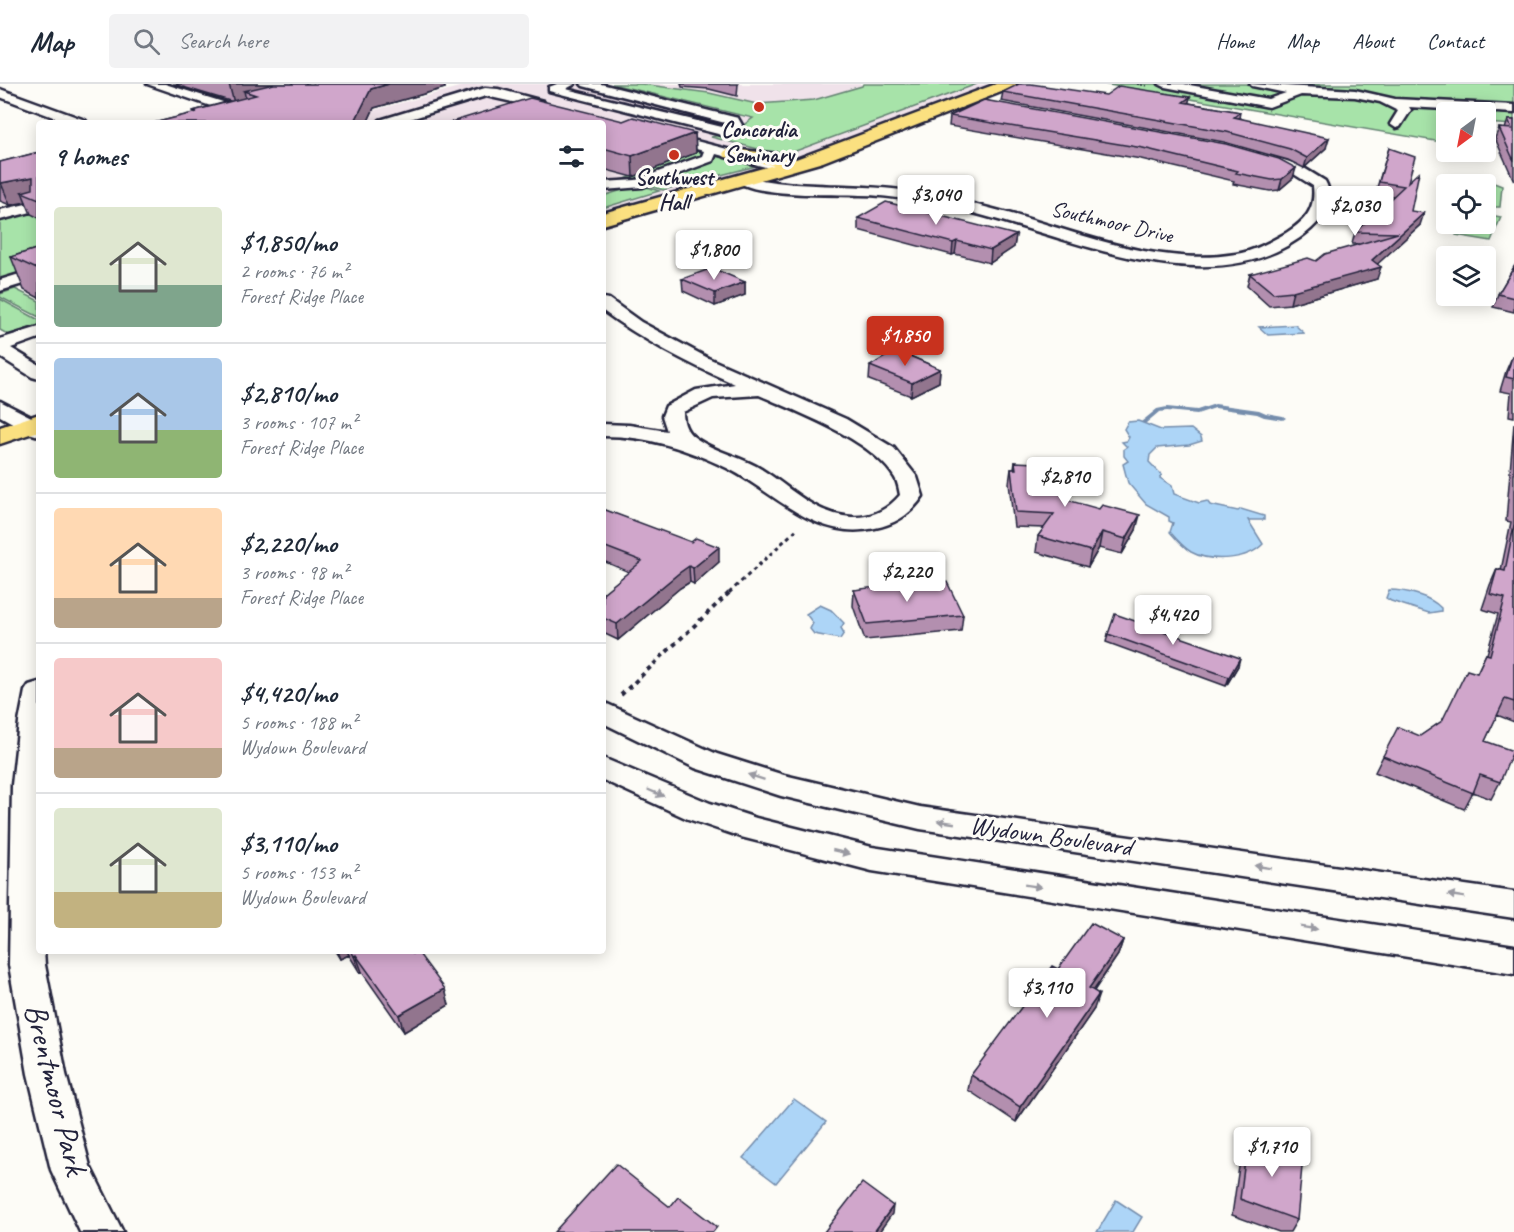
<!DOCTYPE html>
<meta charset="utf-8">
<style>
body{margin:0;font-family:Caveat,sans-serif;background:#f2f2f3;color:#1f2937;height:100vh;display:flex;flex-direction:column;font-size:22px;white-space:nowrap}
*{box-sizing:border-box;margin:0}
p{font-size:20px;color:#747a83}
.icon{flex:none;width:33px;height:33px;fill:none;stroke:currentColor;stroke-width:2;stroke-linecap:round;stroke-linejoin:round}
.map{position:relative;flex:1;overflow:hidden}
.sheet{position:absolute;left:36px;top:36px;width:570px;height:834px;display:flex;flex-direction:column;background:#fff;border-radius:6px;box-shadow:0 3px 15px #0003}
.sheet>*{flex:none}
.needle{width:39px;rotate:212deg}
.tools{position:absolute;left:1436px;top:18px;display:grid;gap:12px}
.tools a{display:grid;place-items:center;width:60px;height:60px;border-radius:6px;background:#fff;box-shadow:0 3px 15px #0003;font-size:30px}
.price{position:absolute;translate:-50% -51px;padding:0 14px;border-radius:6px;background:#fff;color:#222;font-size:20px;line-height:39px;filter:drop-shadow(0 2px 3px #0008)}
.price::after{content:'';position:absolute;left:50%;top:36px;width:18px;height:14px;margin-left:-9px;background:inherit;clip-path:polygon(0 0,100% 0,50% 100%)}
.price.current{background:#c8321e;color:#fff}
ul{padding:0;list-style:none}
li{display:flex;align-items:center;gap:18px;height:150px;padding:0 18px}
li+li{border-top:2px solid #e0e1e3}
li span{display:grid;place-items:center;flex:none;width:168px;height:120px;border-radius:6px;color:#555}
li>.icon{margin-inline-start:auto}
span .icon{width:72px;height:72px;fill:#fffc;stroke-width:1}
li b{font-size:26px}
h2{display:flex;justify-content:space-between;align-items:center;height:72px;padding:0 18px;font-size:26px}
header{display:flex;align-items:center;gap:36px;box-sizing:border-box;height:84px;padding:0 30px;background:#fff;border-bottom:2px solid #e0e1e3}
header strong{font-size:28px}
nav{display:flex;gap:33px;margin-inline-start:auto;font-size:21px}
.search{width:420px;height:54px;background:#f2f2f3;display:flex;align-items:center;gap:15px;box-sizing:border-box;padding:0 21px;border-radius:6px;color:#747a83;font-size:22px}
.map>svg:first-child{display:block}
.built{fill:#f0e2ea}
.green{fill:#a7e3a9;stroke:#648272;stroke-width:1.5}
.water{fill:#add5f7;stroke:#758dac;stroke-width:1.5}
.lines{fill:none;stroke-linecap:round;stroke-linejoin:round}
.stream{fill:#758dac;fill-rule:evenodd}
.minor-casing{stroke:#22223b;stroke-width:5}
.major-casing{stroke:#22223b;stroke-width:5}
.path-far2{stroke:#22223b;stroke-width:1.5;stroke-dasharray:2 2;stroke-linecap:butt}
.path-far1{stroke:#22223b;stroke-width:3;stroke-dasharray:4 4;stroke-linecap:butt}
.path{stroke:#22223b;stroke-width:4;stroke-dasharray:4.5 4.5;stroke-linecap:butt}
.minor{fill:#fdfcf7;fill-rule:evenodd}
.major{fill:#fbe080;fill-rule:evenodd}
.wall{fill:#b38faf;stroke:#22223b;stroke-width:1.5}
.shaded-wall{fill:#92748e;stroke:#22223b;stroke-width:1.5}
.building{fill:#d0a6cb;stroke:#22223b;stroke-width:1.5}
.oneway{fill:#9a9aa2}
.poi-dot{fill:#c8321e;stroke:#fdfcf7;stroke-width:2}
.labels{text-anchor:middle;dominant-baseline:central;stroke-width:6;stroke-linejoin:round;paint-order:stroke}
.far-poi-label{font-size:22px;font-weight:bold;fill:#22223b;stroke:#fdfcf7}
.far-street-label{font-size:22px;fill:#22223b;stroke:#fdfcf7}
.street-label{font-size:26px;fill:#22223b;stroke:#fdfcf7}
.near-street-label{font-size:32px;fill:#22223b;stroke:#fdfcf7}
</style>
<header>
<strong>Map</strong>
<div class="search"><svg class="icon" aria-label="search" viewBox="0 0 24 24"><circle cx="10" cy="10" r="6"/><path d="M15 15l6 6"/></svg>Search here</div>
<nav><a>Home</a><a>Map</a><a>About</a><a>Contact</a></nav>
</header>
<div class="map">
<svg width="1514" height="1148" viewBox="0 0 1514 1148">
<rect width="100%" height="100%" fill="#fdfcf7"/>
<filter id="ink" filterUnits="userSpaceOnUse"><feTurbulence type="fractalNoise" baseFrequency=".0167" numOctaves="2"/><feDisplacementMap in="SourceGraphic" scale="12" xChannelSelector="R" yChannelSelector="G"/><feConvolveMatrix kernelMatrix="1 2 1 2 8 2 1 2 1" color-interpolation-filters="sRGB"/></filter>
<g filter="url(#ink)">
<path class="built" d="M470,0H994L789,76L603,126V39H327Z"/>
<path class="green" d="M612,0H641L709,9L757,20L814,16L862,2L863,0H977L793,68H770L711,53L735,47L753,34Z
M1103,0H1514V41L1485,39V28H1446V50L1441,58Z
M701,65L760,81L663,106L625,95Z
M1464,95L1494,99L1502,102L1500,123H1485V100H1457L1458,96Z
M644,102L659,107L603,124V112L622,106Z
M39,122V184L0,196V133Z
M1485,130L1501,133L1491,157L1456,151L1455,148L1451,147L1455,140H1485Z
M15,205L39,217V233L0,213V210Z
M0,215L39,236V241L9,251L0,246Z"/>
<path class="water" d="M1295,241L1304,249L1268,251L1259,243Z
M1138,337L1161,346L1191,345L1201,353L1202,357L1189,361L1157,364L1150,371L1149,378L1162,391L1160,394L1172,402L1174,410L1199,419L1207,417L1210,421L1238,427L1241,425L1264,432V436H1248L1263,460C1248,476 1211,479 1191,468C1183,463 1177,456 1170,448L1173,439L1169,437V433L1146,420L1128,399L1123,380L1128,377L1124,372V365L1127,363L1122,358L1127,357L1129,353L1124,345L1128,338Z
M1389,506C1405,506 1430,512 1441,524V527L1429,529L1391,517L1386,514Z
M820,521L831,526L844,539L841,544L844,549L840,555L814,550L810,545L813,539L806,530Z
M794,1015L826,1038L776,1099L743,1074Z
M1116,1116L1142,1133L1133,1148H1097Z"/>
<g class="lines">
<path class="stream" d="M1215,320L1259,326L1266,329L1283,332L1286,334L1283,336L1264,333L1257,330L1215,324L1197,330L1167,327L1159,328L1146,339H1142L1141,338L1157,325L1167,323L1197,326Z"/>
<g class="minor-casing">
<path id="minor" d="M147,0H165L236,22L238,25L236,28H228Z
M557,0H575L566,5L722,43L729,40L583,2L581,0H601L738,34L742,41L736,48L722,51L549,7V3Z
M1159,0H1184L1268,15L1286,9L1252,2L1250,0L1355,6L1395,15L1514,21V29L1409,23L1411,26L1400,43L1396,44L1390,40L1398,27L1380,18L1355,13L1301,11L1269,23L1165,3Z
M485,4L498,5L543,17L545,20L539,24L486,12L397,39H378L380,36Z
M0,5L85,36L87,39H69L0,13Z
M661,48L789,81L791,84L784,88L716,70L713,77L643,103L603,106V98L636,96L702,72L704,67L656,55L654,52L656,49Z
M1262,69L1299,81L1325,97C1335,115 1325,133 1311,145C1228,217 1104,167 1012,140C979,130 945,121 910,116C894,113 877,111 860,111C835,110 752,113 736,96L743,92C800,106 858,98 915,108C951,114 987,123 1022,133C1090,153 1164,182 1236,170C1254,167 1270,158 1286,149C1305,137 1316,125 1313,102L1289,87L1257,76L1255,73L1257,70Z
M39,117V126L0,136V126Z
M39,184V195L0,207V196Z
M603,214L609,215L641,238L708,274L846,335L894,364L917,393L923,412C911,430 896,440 875,444C816,458 775,408 727,384C687,365 648,352 603,352V340L629,341L667,347L662,332L666,322L696,306L735,300C689,280 644,257 603,227ZM759,311C798,328 873,356 895,394C898,399 899,406 900,411C884,430 863,437 839,431C807,424 783,397 756,382C737,372 715,367 697,355C687,349 683,340 683,328L713,314Z
M39,243V254L11,264L39,281V295L32,293L0,273V255Z
M0,317L39,337V352L32,350L0,332Z
M39,598V867H44L45,881L66,990L90,1082L123,1148H80L51,1086L28,990L9,881L12,701L19,638L25,607L29,601Z
M603,618L717,670L784,691L920,723L1514,808V834L920,745L781,712L695,684L603,639Z
M603,674L710,719L756,734L872,763L1514,862V890L872,787L741,753L688,735L603,696Z"/>
</g>
<g class="major-casing">
<path id="major" d="M996,0H1016L1014,3L823,78L603,141V129L774,81L725,73L723,70L725,67L731,65L789,71L796,75Z
M39,330V347L0,360V343Z"/>
</g>
<path class="path-far2" d="M1137,0L1147,2"/>
<path class="path-far1" d="M729,509L798,444"/>
<path class="path" d="M621,611L730,508"/>
<use href="#minor" class="minor"/>
<use href="#major" class="major"/>
</g>
<path class="wall" d="M173,0H444L445,4L374,24L367,39H154L194,29L193,27L230,17Z
M681,0H738L737,12L709,5L682,3Z
M1003,8L1189,19L1240,28L1239,34L1326,64L1304,84L1288,76L1224,58L1001,17Z
M984,16L1293,94L1279,106L1270,107L1233,100L1234,97L1141,75L949,42L950,32Z
M1508,36H1514V97L1495,54L1499,44L1505,45Z
M623,37L695,49L696,69L633,93L603,85V39Z
M1389,64L1408,98L1411,127L1420,141L1377,180V195L1290,220L1269,222L1247,202L1250,190L1316,177L1359,160H1352L1355,148L1394,112L1375,110Z
M39,68V134L31,130L26,118L10,121L0,117V78Z
M858,134L1016,151L1014,163L990,179L955,170L952,171L858,146Z
M39,164V214L24,206L11,173Z
M1514,183V228L1493,223L1498,210Z
M682,195L745,198V211L715,222L683,207Z
M910,272L940,285L939,298L911,312L869,296L870,282Z
M1512,273L1514,274V333L1509,332L1511,309L1500,307L1506,287Z
M1514,339V638L1497,631L1485,657L1500,698L1491,715L1473,708L1464,725L1375,688L1383,672L1420,652L1442,637L1477,589L1486,570H1487L1498,530L1482,525L1490,501L1497,485L1501,486L1511,438L1506,437Z
M1015,378L1057,387L1067,416L1136,446L1122,470L1099,464L1088,483L1036,468L1038,452L1044,444L1014,443L1009,399L1011,385H1014Z
M603,425L719,478L694,500L690,498L680,504L618,556L603,549V509L629,488L603,477Z
M904,502L963,531L961,547L865,556L853,522L854,506Z
M1108,550L1238,582L1226,602L1106,558Z
M1123,856L1118,871L1094,907V925L1016,1038L968,1006L971,991L1058,885Z
M335,867H411L449,921L404,948L362,888L360,889L349,871L340,875Z
M1248,1053L1297,1136L1290,1148H1279L1232,1131L1241,1069Z"/>
<path class="shaded-wall" d="M229,0H308L256,11L244,7L246,16L234,19Z
M389,0H444L445,4L374,24L367,39H354L371,5Z
M1190,13L1188,22L1183,18Z
M695,49L696,69L633,93L632,72Z
M1329,54L1326,64L1304,84L1307,74Z
M1296,84L1293,94L1279,106L1282,95Z
M33,93L39,111L22,108L26,118L10,121L1,99Z
M1424,129L1420,141L1371,186L1381,183L1377,195L1290,220L1293,207L1372,176Z
M1016,151L1014,163L990,179L991,166Z
M957,157L955,170L952,171L953,159Z
M745,198V211L715,222V209Z
M940,285L939,298L911,312L912,299Z
M1140,431L1136,446L1122,470L1126,455Z
M1102,448L1099,464L1088,483L1091,467Z
M719,463V478L694,500L693,484Z
M689,482L690,498L680,504L618,556L617,540L679,489Z
M1240,574L1238,582L1226,602L1229,593Z
M1123,856L1118,871L1085,919L1089,904Z
M337,867H347L349,871L340,875Z
M356,871L362,888L360,889L354,872Z
M445,905L449,921L404,948L399,931Z
M1099,910L1094,925L1016,1038L1020,1023Z
M893,1122L892,1130L879,1148H874Z"/>
<path class="building" d="M274,0H389L371,5L354,39H154L197,28L193,27L256,11L244,7Z
M1019,0H1031L1106,11L1119,2L1190,13L1183,18L1240,28L1234,33L1329,54L1307,74L1290,65L1227,48L1003,8Z
M530,14L623,37L633,33L695,49L632,72L603,64V39H448Z
M984,16L1226,60L1279,75L1296,84L1282,95L1272,96L1236,89L1238,87L1143,64L950,32Z
M1508,36H1514V77L1499,44L1512,45Z
M1389,64L1415,73L1408,98L1419,88L1411,127L1424,129L1372,176L1381,183L1293,207L1273,209L1250,190L1308,174L1316,177L1325,170L1398,149L1355,148L1404,102L1379,98Z
M39,68V115L22,108L33,105V93L1,99H0V78Z
M886,118L1016,151L991,166L957,157L953,159L858,134Z
M39,164V186L11,173Z
M1514,183V214L1498,210Z
M712,184L745,198L715,209L682,195Z
M893,268H905L910,272L940,285L912,299L870,282Z
M1512,273L1514,274V295L1506,293Z
M1015,378L1056,380L1057,387H1062L1067,416L1099,425L1102,421L1140,431L1126,455L1102,448L1091,467L1038,452L1054,430L1016,428L1011,385H1016Z
M603,425L691,458L696,454L719,463L693,484L689,482L679,489L617,540L603,534V509L642,477L603,462Z
M1514,441V618L1505,615L1485,657L1513,667L1500,698L1480,691L1473,709L1383,672L1398,643L1420,652L1442,637L1467,586L1477,589L1486,570L1490,571L1505,514L1490,510L1497,485L1505,487Z
M947,498L963,531L867,540L854,506L903,499L904,502Z
M1115,530L1240,574L1229,593L1108,550Z
M1091,839L1123,856L1089,904L1099,910L1020,1023L971,991L1052,882L1058,885Z
M351,867H411L413,870L417,867L445,905L399,931L356,871L354,872Z
M1248,1053L1303,1072L1297,1136L1240,1115Z
M616,1080L670,1123L678,1113L717,1143L713,1148H554Z
M862,1099L893,1122L874,1148H824Z"/>
<defs><path id="oneway-solid" d="M-6-.8H1V-3.2L6.5 0L1 3.2V.8H-6Z" transform="scale(1.5)"/></defs>
<g class="oneway">
<use href="#oneway-solid" transform="translate(756 693) rotate(-162)"/>
<use href="#oneway-solid" transform="translate(656 709) rotate(23)"/>
<use href="#oneway-solid" transform="translate(946 738) rotate(-172)"/>
<use href="#oneway-solid" transform="translate(841 768) rotate(13)"/>
<use href="#oneway-solid" transform="translate(1263 783) rotate(-171)"/>
<use href="#oneway-solid" transform="translate(1033 802) rotate(9)"/>
<use href="#oneway-solid" transform="translate(1456 812) rotate(-171)"/>
<use href="#oneway-solid" transform="translate(1309 844) rotate(9)"/>
</g>
</g>
<g class="poi-dot">
<circle cx="759" cy="23" r="6"/>
<circle cx="674" cy="71" r="6"/>
</g>
<g class="labels">
<g class="far-poi-label">
<text x="759" y="46">Concordia<tspan x="759" dy="25">Seminary</tspan></text>
<text x="674" y="94">Southwest<tspan x="674" dy="25">Hall</tspan></text>
</g>
<g class="far-street-label">
<text transform="translate(1112 138) rotate(13)">Southmoor Drive</text>
</g>
<g class="street-label">
<text transform="translate(1051 752) rotate(8)">Wydown Boulevard</text>
</g>
<g class="near-street-label">
<text transform="translate(56 1005) rotate(76)">Brentmoor Park</text>
</g>
</g>
</svg>
<div class="tools">
<a><svg class="needle" viewBox="-14 -14 28 28"><path d="M0-13l5 13h-10z" fill="#e53935"/><path d="M0 13l5-13h-10z" fill="#747a83"/></svg></a>
<a><svg class="icon" aria-label="locate" viewBox="0 0 24 24"><circle cx="12" cy="12" r="6"/><path d="M12 2v4M12 18v4M2 12h4M18 12h4"/></svg></a>
<a><svg class="icon" aria-label="layers" viewBox="0 0 24 24"><path d="M12 4l9 5-9 5-9-5zM3 14l9 5 9-5"/></svg></a>
</div>
<b class="price" style="left:936px;top:142px">$3,040</b>
<b class="price" style="left:1355px;top:153px">$2,030</b>
<b class="price" style="left:714px;top:197px">$1,800</b>
<b class="price current" style="left:905px;top:283px">$1,850</b>
<b class="price" style="left:1065px;top:424px">$2,810</b>
<b class="price" style="left:907px;top:519px">$2,220</b>
<b class="price" style="left:1173px;top:562px">$4,420</b>
<b class="price" style="left:1047px;top:935px">$3,110</b>
<b class="price" style="left:1272px;top:1094px">$1,710</b>
<section class="sheet">
<h2>9 homes<svg class="icon" aria-label="filters" viewBox="0 0 24 24"><path d="M4 7h16M4 17h16"/><circle cx="9" cy="7" r="2"/><circle cx="15" cy="17" r="2"/></svg></h2>
<ul>
<li><span style="background:linear-gradient(#dfe7d0 65%,#7fa58c 0)"><svg class="icon" aria-label="home" viewBox="0 0 24 24"><path d="M3 11l9-7 9 7M6 9v11h12V9"/></svg></span><div><b>$1,850/mo</b><p>2 rooms · 76 m²</p><p>Forest Ridge Place</p></div></li>
<li><span style="background:linear-gradient(#a9c7e8 60%,#8fb573 0)"><svg class="icon" aria-label="home" viewBox="0 0 24 24"><path d="M3 11l9-7 9 7M6 9v11h12V9"/></svg></span><div><b>$2,810/mo</b><p>3 rooms · 107 m²</p><p>Forest Ridge Place</p></div></li>
<li><span style="background:linear-gradient(#ffd9b3 75%,#b9a48a 0)"><svg class="icon" aria-label="home" viewBox="0 0 24 24"><path d="M3 11l9-7 9 7M6 9v11h12V9"/></svg></span><div><b>$2,220/mo</b><p>3 rooms · 98 m²</p><p>Forest Ridge Place</p></div></li>
<li><span style="background:linear-gradient(#f6c9c9 75%,#b9a48a 0)"><svg class="icon" aria-label="home" viewBox="0 0 24 24"><path d="M3 11l9-7 9 7M6 9v11h12V9"/></svg></span><div><b>$4,420/mo</b><p>5 rooms · 188 m²</p><p>Wydown Boulevard</p></div></li>
<li><span style="background:linear-gradient(#dfe7d0 70%,#c2b280 0)"><svg class="icon" aria-label="home" viewBox="0 0 24 24"><path d="M3 11l9-7 9 7M6 9v11h12V9"/></svg></span><div><b>$3,110/mo</b><p>5 rooms · 153 m²</p><p>Wydown Boulevard</p></div></li>
</ul>
</section>
</div>
